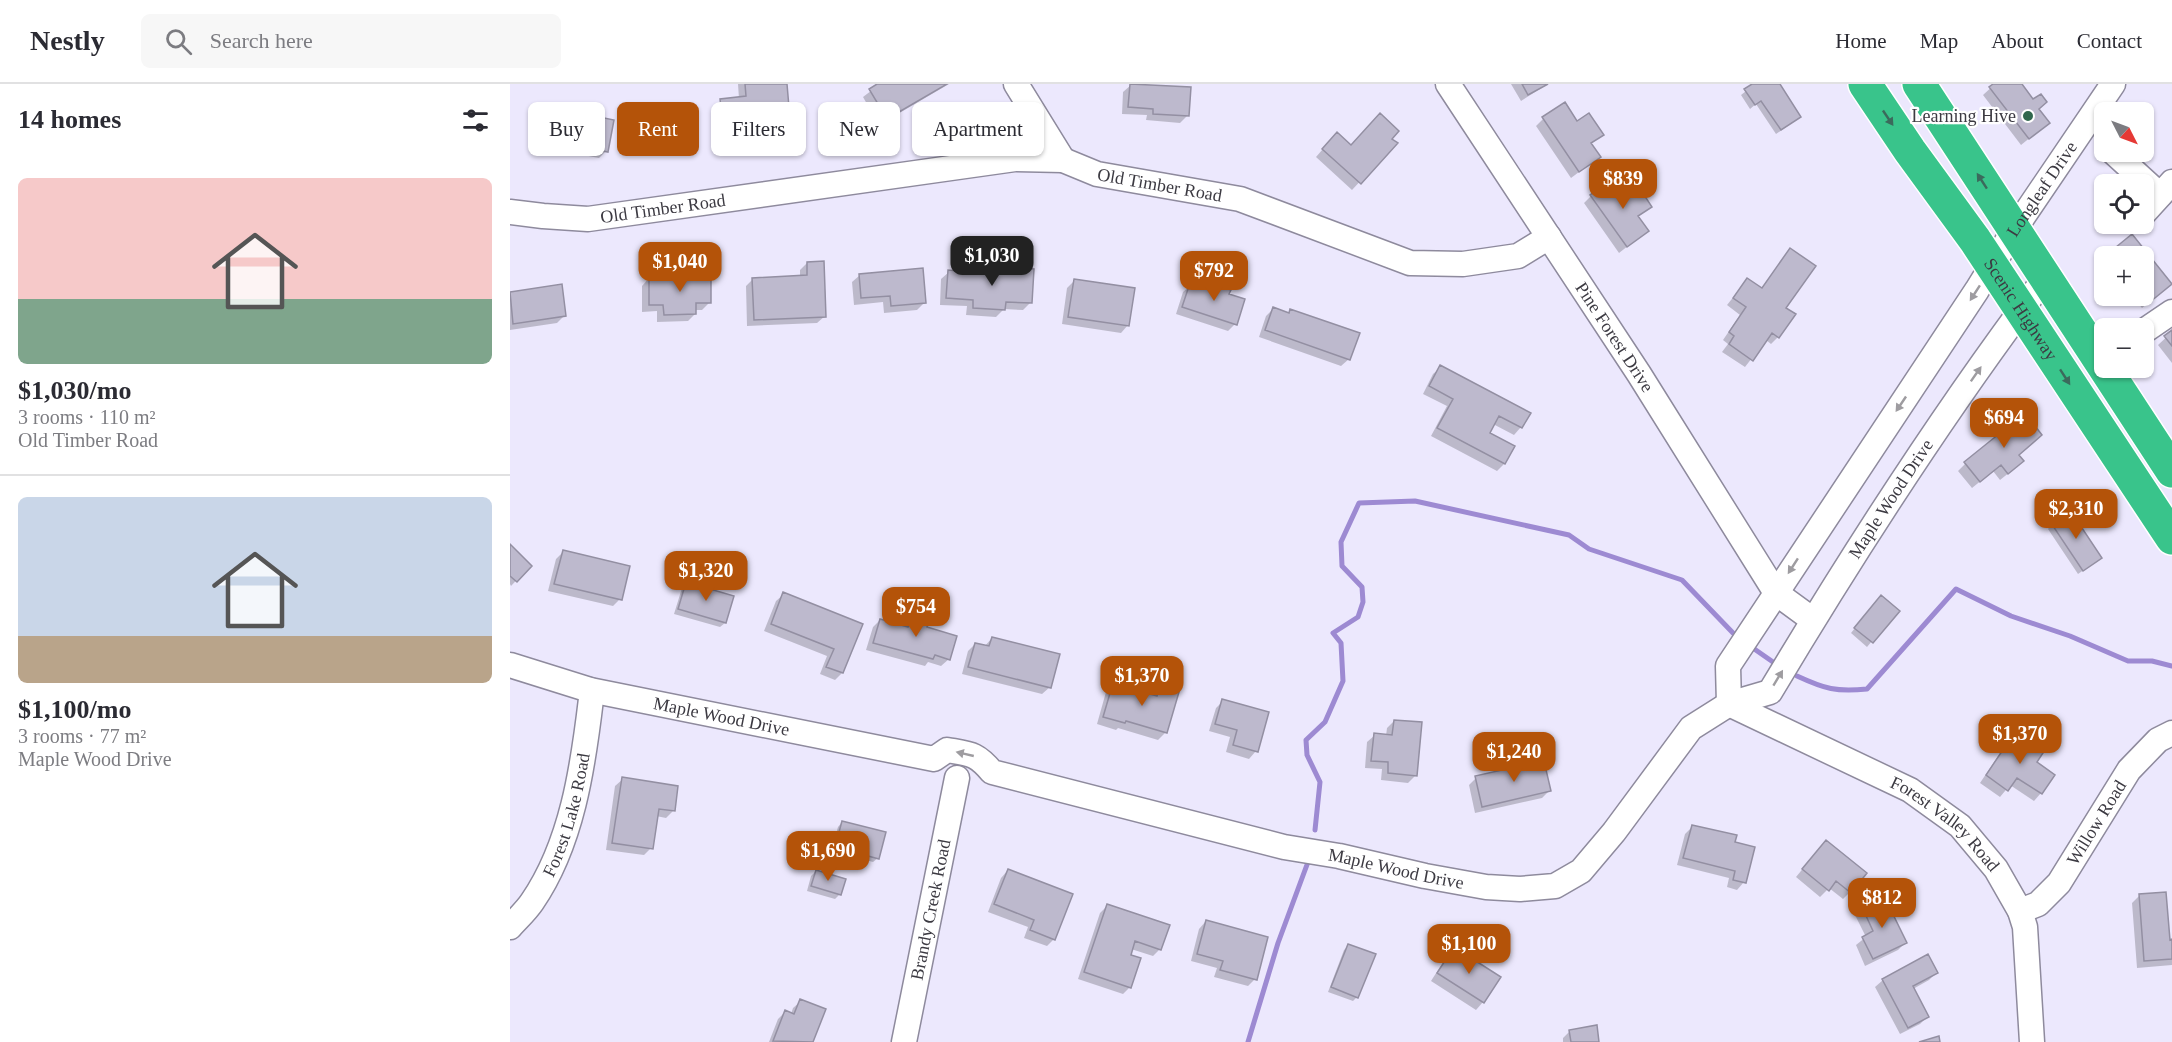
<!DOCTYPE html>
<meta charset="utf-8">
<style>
body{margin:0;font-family:Georgia,serif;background:#f7f7f7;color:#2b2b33;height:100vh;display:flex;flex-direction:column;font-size:22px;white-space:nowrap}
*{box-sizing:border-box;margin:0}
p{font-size:20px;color:#7c7c81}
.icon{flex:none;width:33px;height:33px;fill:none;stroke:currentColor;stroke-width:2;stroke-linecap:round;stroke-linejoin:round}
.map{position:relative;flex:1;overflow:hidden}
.side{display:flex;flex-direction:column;background:#fff;width:510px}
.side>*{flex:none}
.banner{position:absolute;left:18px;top:18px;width:570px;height:54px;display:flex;gap:12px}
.needle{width:39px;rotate:132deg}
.tools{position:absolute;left:1584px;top:18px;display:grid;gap:12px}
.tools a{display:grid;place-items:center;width:60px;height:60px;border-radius:9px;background:#fff;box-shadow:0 2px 4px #0004;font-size:30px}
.price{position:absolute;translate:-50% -51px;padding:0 14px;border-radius:12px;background:#b45309;color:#fff;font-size:20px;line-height:39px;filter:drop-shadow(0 2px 3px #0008)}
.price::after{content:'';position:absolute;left:50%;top:36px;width:18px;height:14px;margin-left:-9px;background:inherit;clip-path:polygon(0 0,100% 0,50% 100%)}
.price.selected{background:#222;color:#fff}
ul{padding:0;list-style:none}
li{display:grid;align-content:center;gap:12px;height:318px;padding:0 18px}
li+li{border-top:2px solid #e1e1e2}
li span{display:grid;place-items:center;height:186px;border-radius:9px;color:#555}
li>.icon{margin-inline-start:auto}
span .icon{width:108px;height:108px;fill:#fffc;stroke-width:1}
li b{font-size:26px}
h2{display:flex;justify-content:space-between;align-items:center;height:72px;padding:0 18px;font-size:26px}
.tag{padding:0 21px;border-radius:9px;background:#fff;box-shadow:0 2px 4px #0004;font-size:21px;line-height:54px}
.tag.selected{background:#b45309;color:#fff}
header{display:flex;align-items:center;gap:36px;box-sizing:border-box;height:84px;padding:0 30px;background:#fff;border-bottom:2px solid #e1e1e2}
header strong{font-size:28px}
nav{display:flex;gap:33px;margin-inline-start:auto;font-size:21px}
.search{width:420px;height:54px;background:#f7f7f7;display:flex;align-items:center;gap:15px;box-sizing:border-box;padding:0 21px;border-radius:9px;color:#7c7c81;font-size:22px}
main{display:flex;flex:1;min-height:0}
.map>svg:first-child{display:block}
.shadow{fill:#0003}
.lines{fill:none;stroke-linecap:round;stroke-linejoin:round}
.stream{stroke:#9d8ad2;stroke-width:5}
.building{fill:#bdb9cd;stroke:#938fa2;stroke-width:1.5}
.minor-casing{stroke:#8e8a9d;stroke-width:27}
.highway-casing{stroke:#fff;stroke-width:36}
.minor{stroke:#fff;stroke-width:24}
.highway{stroke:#39c48b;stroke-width:33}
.oneway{fill:#3b6a5c}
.oneway2{fill:#9e9ca0}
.poi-dot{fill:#30674d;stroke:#fff;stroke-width:2}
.labels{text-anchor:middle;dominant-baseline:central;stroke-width:4.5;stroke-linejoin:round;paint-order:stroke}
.poi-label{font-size:18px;fill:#3c3a42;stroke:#fff;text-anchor:end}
.street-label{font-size:18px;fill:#3c3a42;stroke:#fff}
</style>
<header>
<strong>Nestly</strong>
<div class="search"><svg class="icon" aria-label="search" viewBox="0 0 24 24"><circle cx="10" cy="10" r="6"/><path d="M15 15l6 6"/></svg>Search here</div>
<nav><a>Home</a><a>Map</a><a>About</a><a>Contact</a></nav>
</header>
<main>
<section class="side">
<h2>14 homes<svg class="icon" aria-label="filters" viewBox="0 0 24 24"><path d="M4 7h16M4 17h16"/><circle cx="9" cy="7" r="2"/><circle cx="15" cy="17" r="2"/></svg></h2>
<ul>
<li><span style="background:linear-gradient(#f6c9c9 65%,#7fa58c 0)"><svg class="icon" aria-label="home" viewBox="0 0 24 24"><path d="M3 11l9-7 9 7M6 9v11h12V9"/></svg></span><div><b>$1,030/mo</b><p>3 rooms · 110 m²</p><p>Old Timber Road</p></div></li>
<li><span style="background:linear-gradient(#c9d6e8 75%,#b9a48a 0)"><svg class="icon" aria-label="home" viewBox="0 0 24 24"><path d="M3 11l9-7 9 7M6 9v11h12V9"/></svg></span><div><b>$1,100/mo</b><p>3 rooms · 77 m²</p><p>Maple Wood Drive</p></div></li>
</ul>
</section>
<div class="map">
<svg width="1662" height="958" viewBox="0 0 1662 958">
<rect width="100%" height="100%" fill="#ece8fd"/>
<path class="shadow" d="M228,0H275L279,35L271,42L206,49L204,24L211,17L229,15Z
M370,0H439L369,41L353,13Z
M1001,0H1038L1011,17Z
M1245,0H1268L1285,37L1266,50L1246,20L1240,25L1231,11Z
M1485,0H1510L1538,39L1511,61L1473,11Z
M621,1L678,31L670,39L636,36L637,31L612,30L613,8Z
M62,29L96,67L89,74L26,62L31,40L38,33L55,36Z
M1033,35L1067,39L1092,50L1081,60L1089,73L1061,94L1026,42Z
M880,55L885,60L842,106L806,73L819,58L841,63Z
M1114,111L1140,122L1127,134L1137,147L1109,169L1074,119L1081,112Z
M1622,152L1660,200L1632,224L1622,212H1634V172H1597Z
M1281,166L1274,224L1268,253L1261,260L1256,256L1235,283L1212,268L1218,260L1213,256L1230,231L1217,221L1237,196L1251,205Z
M297,179L315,232L307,239L237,242L236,202L243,195L290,193V186Z
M474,183L520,219L513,226L494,225L486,233L456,231L457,222L430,221L431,195L439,188L467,190Z
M350,191L414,219L407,226L374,229L373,218L344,221L342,198Z
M139,194L200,218L192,226H185V230L178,237L147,238V227L132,228V202Z
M564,197L618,241L611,249L552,240L557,204Z
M698,200L718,211L725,240L718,247L666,230L673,208L681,201L693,205Z
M50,202L55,231L47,239L0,246V209Z
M763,225L777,230L781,226L839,275L831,282L749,253L756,232Z
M1662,248V279L1648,261Z
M931,283L1011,343L1004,351L983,340L978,350L1003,362L994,380L987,387L921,352L937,322L913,310L923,290Z
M1508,371L1505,384L1490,396L1483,387L1462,404L1448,387L1455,380Z
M1542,440L1591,474L1568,490L1538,445Z
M0,462L20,482L1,502L0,500Z
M53,468L110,515L103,522L38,507L46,475Z
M176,499L215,539L210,543L164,530L172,504Z
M274,510L351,541L332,589L325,596L310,590L317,572L254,547L266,517Z
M1366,518L1387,527L1357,563L1341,549Z
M402,532L415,544L439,575L431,582L418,578L415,582L356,566L363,543L370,536L394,543Z
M482,554L540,603L532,610L452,590L458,567L465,560L474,563Z
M603,601L642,612L650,604L656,648L648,656L608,644L606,646L587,640L596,608Z
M713,617L746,667L739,675L716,668L720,653L699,647L706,624Z
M884,637L906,691L898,699L871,696L872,685L855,684L857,658L865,651L876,652L877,644Z
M1507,647L1516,660L1525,678L1531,709L1524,717L1500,701L1490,713L1470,699L1500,654Z
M1001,682L1039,707L1032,714L965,729L959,701L966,694L996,687Z
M113,695L163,727L156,734L146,732L141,764L134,771L96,766L105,702Z
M332,738L368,774L363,778L321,767L328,743Z
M1182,743L1223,759L1234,798L1227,806L1217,803L1219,794L1167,781L1175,750Z
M1309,765L1340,808L1333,815L1319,804L1310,813L1286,793Z
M498,786L544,855L537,862L514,854L518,843L478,828L491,794Z
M306,787L330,810L325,815L297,807L301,792Z
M1629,812L1658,857H1662V881L1627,884L1622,819Z
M597,822L650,865L643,872L621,865L620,903L613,910L568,895L590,829Z
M1353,824L1395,859L1388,866L1355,882L1346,861L1356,853L1345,831Z
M696,837L745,895L738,902L704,893L707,884L681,877L689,845Z
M839,861L847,913L843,917L818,908L834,866Z
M944,865L973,918L966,926L921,897L937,872Z
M1426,889L1419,896L1403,905L1417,933L1410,940L1390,950L1365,903L1373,896Z
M291,917L314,926L301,958H259L268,935L275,928L281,930L283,924Z
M1060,947L1088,958H1053V954Z"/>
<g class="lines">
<path class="stream" d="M1240,562L1263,578
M1287,592C1315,605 1326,608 1357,605L1446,505L1501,532L1560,552L1618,577H1642L1662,582
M805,746L810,698L797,671L796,656L815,638L833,597L831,559L823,549L848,533L853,518L852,503L832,482L831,458L849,419L905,417L1059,451L1079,465L1172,496L1223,549
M738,958L768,859L798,778"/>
</g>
<path class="building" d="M235,0H277L280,35L213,42L210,15L236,12Z
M367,0H437L377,35L359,5Z
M620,0L681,3L679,32L643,30V25L618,23Z
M1012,0H1038L1018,11Z
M1242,0H1270L1291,33L1271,46L1251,17L1245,21L1234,5Z
M1483,0H1512L1523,15L1531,10L1537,18L1529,25L1540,39L1519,55L1479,3Z
M1055,18L1067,37L1079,29L1094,51L1081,59L1091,73L1069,88L1032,33Z
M61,27L104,36L98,68L33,55L38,31L60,35Z
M870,29L889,47L882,55L888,59L851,100L812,65L827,48L841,61Z
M1104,94L1114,109L1127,100L1142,123L1128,132L1139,147L1117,163L1080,111Z
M1622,150L1662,200L1640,218L1634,210V172H1604L1600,168Z
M1280,164L1306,182L1276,224L1286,230L1269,254L1262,249L1243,277L1219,260L1224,252L1219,248L1236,223L1223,214L1237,194L1252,204Z
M314,177L316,233L244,236L242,194L297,191V178Z
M473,181L524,185L522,219L496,218L495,226L463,224V216L436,214L438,186L473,189Z
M413,184L416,219L381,222L380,212L351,214L349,190Z
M201,191V219H186V230L154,231L153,221H139V193Z
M564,195L625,204L619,242L558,233Z
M697,198L721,206L719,210L735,215L727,241L672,223L680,199L695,204Z
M52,200L56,232L3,240L0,208Z
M763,223L779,229L780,225L850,249L840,276L755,246Z
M1662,246V262L1654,252Z
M930,281L1021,329L1012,344L989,332L980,349L1005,362L995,380L927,344L943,315L919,302Z
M1515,329L1532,351L1509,371L1514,377L1498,390L1491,381L1470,398L1454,378Z
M1560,426L1592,474L1573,487L1541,439Z
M0,460L22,482L7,498L0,492Z
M53,466L120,482L112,516L44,500Z
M176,498L224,512L216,539L168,525Z
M273,508L353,540L333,589L316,583L324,565L261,540Z
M1371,511L1390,527L1363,559L1344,544Z
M402,531L419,535L417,543L447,552L440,576L425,571L423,575L363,559L370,535L398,543Z
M482,553L550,570L541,604L458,583L465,559L479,562Z
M603,599L647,612L650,603L669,608L657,649L616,637L615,639L593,633Z
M712,615L759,628L748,668L723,661L727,646L705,640Z
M884,636L912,638L907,692L878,689V678L861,677L864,649L882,651Z
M1507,645L1521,655L1518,659L1533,669L1527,678L1545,691L1532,710L1507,694L1498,707L1476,691Z
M1033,673L1041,707L972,723L965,692L1001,684L1000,681Z
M112,693L168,702L165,727L149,725L143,765L102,759Z
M332,737L376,748L369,775L325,763Z
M1182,741L1227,751L1225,758L1245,763L1236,799L1223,796L1225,787L1173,774Z
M1316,756L1357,789L1341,809L1326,797L1319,807L1292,785Z
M498,785L563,810L545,856L520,846L524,836L484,820Z
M306,786L336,795L331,811L301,802Z
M1656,808L1660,856L1662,855V875L1634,877L1629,810Z
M1374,812L1397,859L1363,875L1352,853L1363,847L1352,823Z
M597,820L660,841L651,866L625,857L621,871L631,874L621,904L574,888Z
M696,836L758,853L747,896L710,886L713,877L687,870Z
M838,860L866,870L848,914L821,903Z
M944,863L991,893L974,919L927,889Z
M1418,870L1428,889L1403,902L1419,933L1398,944L1372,895Z
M290,915L316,925L303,958L263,957L275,926L284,930Z
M1087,941L1089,958H1061L1059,946Z
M1429,952L1430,958H1409Z"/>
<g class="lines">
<g class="minor-casing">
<g id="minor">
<path d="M506,0L553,76"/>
<path id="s1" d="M938,0L1129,290L1266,509L1303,536"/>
<path d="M1603,68L1650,111"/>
<path id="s2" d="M0,128L33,132L78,135L505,75L553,76L587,90L730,115L900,179L953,180L1008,172L1039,153"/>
<path d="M1634,129L1662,98"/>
<path d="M1634,247L1662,228"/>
<path id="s3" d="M0,581L80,606L424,675L437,666C460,670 466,669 482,688L774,763L829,772L915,792L976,803L1010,805L1045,802L1071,787L1104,748L1181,644L1219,620L1260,608C1345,466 1435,326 1535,194"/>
<path id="s4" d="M1219,620L1218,582L1467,206L1504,146L1603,0"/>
<path id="s5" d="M1219,620L1400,706L1450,742L1486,785L1510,827L1515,843L1522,958"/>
<path id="s6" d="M1510,827L1528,820L1549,799L1619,686L1648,656L1662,649"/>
<path id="s7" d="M0,843C7,835 16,827 22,818C62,760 73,683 81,615L80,606"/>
<path id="s8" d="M394,958L447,694"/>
</g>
</g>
<g class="highway-casing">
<g id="highway">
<path id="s9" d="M1355,0L1400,67L1465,156L1662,454"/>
<path d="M1409,0L1662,387"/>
</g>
</g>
<use href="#minor" class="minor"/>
<use href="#highway" class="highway"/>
</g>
<defs><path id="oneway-solid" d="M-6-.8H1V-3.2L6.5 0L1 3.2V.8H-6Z" transform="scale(1.5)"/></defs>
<g class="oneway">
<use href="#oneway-solid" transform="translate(1378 34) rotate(56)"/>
<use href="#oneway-solid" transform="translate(1472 97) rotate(-123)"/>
<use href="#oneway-solid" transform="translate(1555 293) rotate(57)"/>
</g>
<g class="oneway2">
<use href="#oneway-solid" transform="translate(1465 209) rotate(123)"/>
<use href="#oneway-solid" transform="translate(1466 290) rotate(-55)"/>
<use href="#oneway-solid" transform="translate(1391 320) rotate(124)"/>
<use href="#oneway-solid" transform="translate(1283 482) rotate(123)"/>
<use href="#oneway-solid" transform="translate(1268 594) rotate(-59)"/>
<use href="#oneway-solid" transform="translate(455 670) rotate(-167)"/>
</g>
<circle class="poi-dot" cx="1518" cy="32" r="6"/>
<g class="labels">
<g class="poi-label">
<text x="1506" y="32">Learning Hive</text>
</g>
<g class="street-label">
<text stroke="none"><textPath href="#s2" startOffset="658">Old Timber Road</textPath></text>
<text stroke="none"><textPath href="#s4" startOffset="609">Longleaf Drive</textPath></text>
<text stroke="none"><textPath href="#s2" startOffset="154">Old Timber Road</textPath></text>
<text stroke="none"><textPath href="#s9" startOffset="274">Scenic Highway</textPath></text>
<text stroke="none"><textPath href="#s1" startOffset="303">Pine Forest Drive</textPath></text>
<text stroke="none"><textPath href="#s3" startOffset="1605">Maple Wood Drive</textPath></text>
<text stroke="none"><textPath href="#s3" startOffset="218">Maple Wood Drive</textPath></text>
<text stroke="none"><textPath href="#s7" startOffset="128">Forest Lake Road</textPath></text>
<text stroke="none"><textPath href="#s6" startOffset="120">Willow Road</textPath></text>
<text stroke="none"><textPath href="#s5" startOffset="249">Forest Valley Road</textPath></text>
<text stroke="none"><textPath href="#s3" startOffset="918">Maple Wood Drive</textPath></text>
<text stroke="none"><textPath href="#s8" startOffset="135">Brandy Creek Road</textPath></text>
</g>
</g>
</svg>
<div class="tools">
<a><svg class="needle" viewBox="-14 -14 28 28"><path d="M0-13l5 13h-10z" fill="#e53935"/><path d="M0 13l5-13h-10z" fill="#7c7c81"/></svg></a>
<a><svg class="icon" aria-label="locate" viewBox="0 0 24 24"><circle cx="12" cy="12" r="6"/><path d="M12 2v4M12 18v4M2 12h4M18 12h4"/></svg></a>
<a>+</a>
<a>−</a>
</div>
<b class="price" style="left:1113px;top:126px">$839</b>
<b class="price selected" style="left:482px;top:203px">$1,030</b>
<b class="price" style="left:170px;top:209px">$1,040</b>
<b class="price" style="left:704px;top:218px">$792</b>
<b class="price" style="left:1494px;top:365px">$694</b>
<b class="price" style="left:1566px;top:456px">$2,310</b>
<b class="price" style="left:196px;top:518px">$1,320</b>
<b class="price" style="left:406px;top:554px">$754</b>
<b class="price" style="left:632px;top:623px">$1,370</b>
<b class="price" style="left:1510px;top:681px">$1,370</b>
<b class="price" style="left:1004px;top:699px">$1,240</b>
<b class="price" style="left:318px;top:798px">$1,690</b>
<b class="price" style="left:1372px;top:845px">$812</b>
<b class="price" style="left:959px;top:891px">$1,100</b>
<div class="banner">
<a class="tag">Buy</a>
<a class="tag selected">Rent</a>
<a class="tag">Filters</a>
<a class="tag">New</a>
<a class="tag">Apartment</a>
</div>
</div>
</main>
